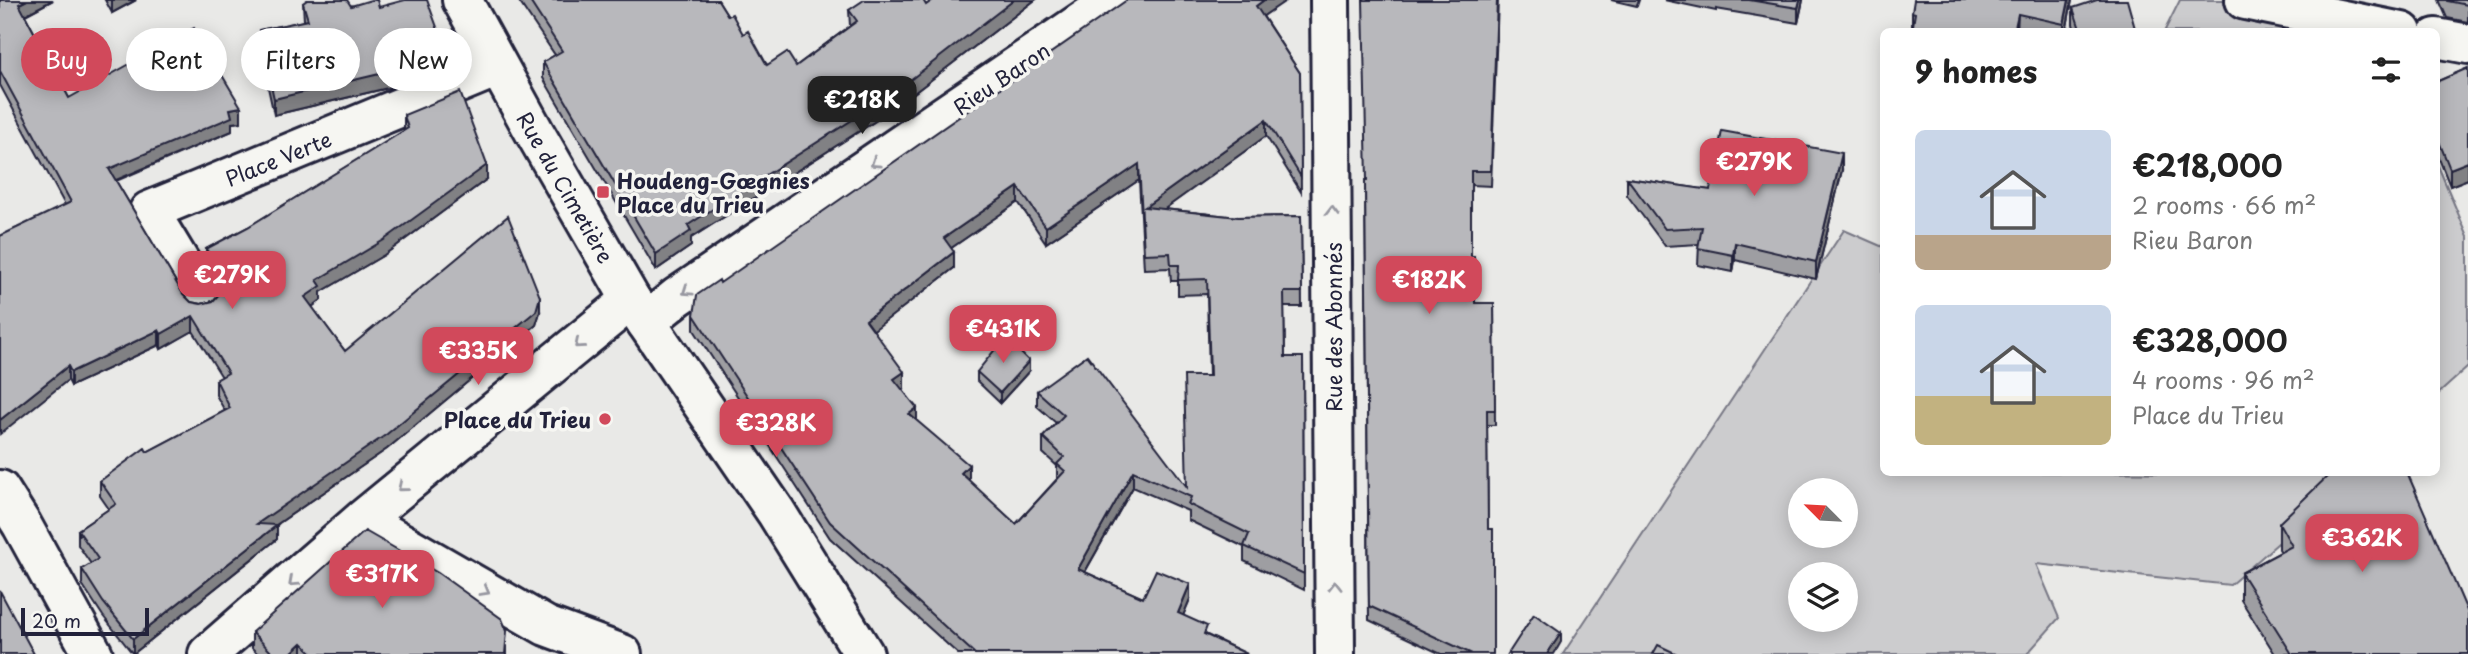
<!DOCTYPE html>
<meta charset="utf-8">
<style>
body{margin:0;font-family:"Playpen Sans",sans-serif;background:#f6f6f6;color:#222;height:100vh;display:flex;flex-direction:column;font-size:26px;white-space:nowrap}
*{box-sizing:border-box;margin:0}
p{font-size:23px;color:#767676}
.icon{flex:none;width:38px;height:38px;fill:none;stroke:currentColor;stroke-width:2;stroke-linecap:round;stroke-linejoin:round}
.map{position:relative;flex:1;overflow:hidden}
.side{position:absolute;left:1880px;top:28px;width:560px;height:448px;display:flex;flex-direction:column;background:#fff;border-radius:10px;box-shadow:0 4px 18px #0003}
.side>*{flex:none}
.hud{position:absolute;left:21px;top:28px;width:665px;height:63px;display:flex;gap:14px}
.needle{width:46px;rotate:294deg}
.fabs{position:absolute;left:1788px;top:478px;display:grid;gap:14px}
.fabs a{display:grid;place-items:center;width:70px;height:70px;border-radius:50%;background:#fff;box-shadow:0 4px 18px #0003;font-size:35px}
.scale{position:absolute;left:21px;bottom:18px;width:128px;box-sizing:border-box;padding-left:7px;border:4px solid #22223b;border-top:0;font-size:19px;line-height:24px;white-space:nowrap;color:#22223b;-webkit-text-stroke:5px #f6f6f2;paint-order:stroke}
.price{position:absolute;translate:-50% -60px;padding:0 16px;border-radius:14px;background:#d1495b;color:#fff;font-size:23px;line-height:46px;filter:drop-shadow(0 2px 4px #0008)}
.price::after{content:'';position:absolute;left:50%;top:42px;width:21px;height:16px;margin-left:-10px;background:inherit;clip-path:polygon(0 0,100% 0,50% 100%)}
.price.on{background:#222;color:#fff}
ul{padding:0;list-style:none}
li{display:flex;align-items:center;gap:21px;height:175px;padding:0 35px}
li span{display:grid;place-items:center;flex:none;width:196px;height:140px;border-radius:10px;color:#555}
li>.icon{margin-inline-start:auto}
span .icon{width:84px;height:84px;fill:#fffc;stroke-width:1}
li b{font-size:30px}
h2{display:flex;justify-content:space-between;align-items:center;height:84px;padding:0 35px;font-size:30px}
.tag{padding:0 24px;border-radius:32px;background:#fff;box-shadow:0 4px 18px #0003;font-size:24px;line-height:63px}
.tag.on{background:#d1495b;color:#fff}
.map>svg:first-child{display:block}
.green{fill:#ccccce;stroke:#777784;stroke-width:2;fill-rule:evenodd}
.lines{fill:none;stroke-linecap:round;stroke-linejoin:round}
.street-casing{stroke:#22223b;stroke-width:44}
.secondary-casing{stroke:#22223b;stroke-width:44}
.street{stroke:#f6f6f2;stroke-width:38}
.secondary{stroke:#f6f6f2;stroke-width:38}
.wall{fill:#9e9ea2;stroke:#22223b;stroke-width:2;fill-rule:evenodd}
.shaded-wall{fill:#818184;stroke:#22223b;stroke-width:2}
.building{fill:#b8b8bc;stroke:#22223b;stroke-width:2;fill-rule:evenodd}
.oneway{stroke:#9797a0}
.poi-dot{fill:#d1495b;stroke:#f6f6f2;stroke-width:2.5}
.labels{text-anchor:middle;dominant-baseline:central;stroke-width:7;stroke-linejoin:round;paint-order:stroke}
.street-label{font-size:21px;fill:#22223b;stroke:#f6f6f2}
.poi-label{font-size:21px;font-weight:bold;fill:#22223b;stroke:#f6f6f2;text-anchor:start}
</style>
<div class="map">
<svg width="2468" height="654" viewBox="0 0 2468 654">
<rect width="100%" height="100%" fill="#e9e9e7"/>
<filter id="ink" filterUnits="userSpaceOnUse"><feTurbulence type="fractalNoise" baseFrequency=".0143" numOctaves="2"/><feDisplacementMap in="SourceGraphic" scale="14" xChannelSelector="R" yChannelSelector="G"/><feConvolveMatrix kernelMatrix="1 2 1 2 8 2 1 2 1" color-interpolation-filters="sRGB"/></filter>
<g filter="url(#ink)">
<path class="green" d="M2180,0H2245L2402,32H2164Z
M2436,161L2468,237V367L2436,396Z
M1844,230L1883,247V472L2353,473L2309,516L2230,585L2036,564L2059,618L2027,654H1563ZM1801,490H1846V536H1801ZM1801,574H1846V620H1801Z"/>
<g class="lines">
<g class="street-casing">
<path id="street" d="M1330,0L1335,654
M2245,0L2402,32
M2436,38L2468,44
M201,297L149,211L498,67
M646,322L677,297L1114,0
M0,490L22,525L93,654
M362,520L546,626L622,654
M208,654L362,520L631,300"/>
</g>
<g class="secondary-casing">
<path id="secondary" d="M462,0L535,133L631,300L776,512L864,654"/>
</g>
<use href="#street" class="street"/>
<use href="#secondary" class="secondary"/>
</g>
<path class="wall" d="M0,0H53L25,15L69,98L241,122L232,123V131L116,181L183,294L191,302L201,304L213,301L220,293V286L206,264V249L248,227L404,131V115L487,179L384,255L321,292V300L312,307L345,351L540,312L536,325L387,449L276,525L277,539L133,654L103,616L82,584V569L91,564L78,545V530L109,509L100,496V481L147,452L225,411L216,395V380L222,377L193,331L161,349L159,345L71,386L68,380L65,205L0,85Z
M105,0H136L112,13Z
M518,0H718L728,16L767,65L796,66L850,26L849,10L926,5L933,0H1035L888,113L691,238V246L656,270L543,78V62L555,55Z
M1498,0L1491,186L1471,185V256L1475,303H1494L1495,425H1487L1488,529L1493,654H1441L1369,620L1365,180H1367Z
M1611,0H1639L1637,6Z
M1664,0H1803L1798,23L1716,9V11Z
M2072,0L2066,32H2030L2018,29L2017,32H1912V12Z
M2439,0H2468V22L2447,18Z
M303,3L379,7L445,65L392,87L274,115L259,46V30L304,21Z
M2073,8L2136,32H2075L2073,24Z
M1263,16L1300,73L1301,192L1266,136L1164,209L1238,217L1301,216L1302,307H1284L1285,357H1303L1304,590L1244,561V547L1188,520V511L1133,487L1085,572L1143,598L1190,599L1183,615L1207,635L1247,654H958L830,538L694,330V315L720,283ZM1139,180L1144,269L1170,268L1171,281H1178V295L1207,294L1209,376L1187,486L1037,391V406L1056,423L1043,437V453L1057,466V479L1016,524L968,481L917,421L902,389L904,388L873,330L954,268L951,248L1018,202L1046,243Z
M2468,68V179L2450,186L2436,151V82Z
M1842,170L1816,279L1735,260L1733,272L1698,265L1699,244L1665,246L1627,195V178L1710,190Z
M1029,371L1000,403L977,381V372Z
M2279,523L2468,654H2275L2241,600V573L2281,552L2279,549Z
M252,632L507,647V654H258L252,648Z"/>
<path class="shaded-wall" d="M27,0H53L19,18V4Z
M112,0H136L112,13Z
M1014,0H1035L888,113L691,238V246L656,270V254L688,225Z
M1264,0H1287L1256,21V6Z
M1800,0H1803L1798,23V8Z
M2069,0H2072L2066,32H2064V24Z
M2018,14L2017,32H2014Z
M445,49V65L392,87L274,115V99Z
M241,107V122L232,123V131L109,183V169L230,109Z
M1266,120V136L1145,223V207Z
M1842,153V170L1816,279V262Z
M2468,162V179L2450,186V169Z
M1139,164V180L1046,243V227Z
M487,165V179L384,255L321,292V300L305,312V297L317,280Z
M1018,187V202L944,253V238Z
M1735,243V260L1733,272V255Z
M954,252V268L866,336V320Z
M540,297V312L536,325L387,449L257,538V524Z
M193,316V331L161,349V334Z
M159,330V345L71,386V372Z
M1029,361V371L1000,403V393Z
M68,366V380L0,434V420Z
M904,372V388L894,395V379Z
M917,408V423L909,414Z
M969,465V480L961,473Z
M1133,471V487L1078,584V569Z
M277,525V539L133,654V639Z
M1190,584V599L1178,628V613Z
M1561,633V642L1554,654H1547Z
M302,643V654H290Z"/>
<path class="building" d="M0,0H27L19,4L69,98L194,28L241,107L230,109L232,117L109,169L183,294L191,302L201,304L213,301L220,293L223,282L220,271L206,249L248,227L408,128L404,115L460,92L487,165L384,240L317,280L321,286L305,297L345,351L508,216L540,297L536,311L387,434L257,524L277,525L133,639L103,602L82,569L98,559L78,530L116,504L100,481L145,448L147,452L230,408L216,380L228,373L193,316L161,334L159,330L71,372L68,366L0,420V236L71,202L0,71Z
M307,0H347L351,6L371,0H377L379,7L405,0H427L445,49L392,71L274,99L259,30L308,20L303,3Z
M529,0H718L728,16L732,14L743,34L748,31L767,65L787,52L796,66L857,21L849,10L864,0H923L926,5L933,0H1014L888,97L688,225L691,231L656,254L543,62L562,51Z
M1127,0H1264L1256,6L1300,73L1301,177L1266,120L1145,207L1238,217L1301,216L1302,292H1284L1285,357H1303L1304,574L1244,546L1249,534L1188,504L1191,497L1133,471L1078,569L1143,598L1156,570L1190,584L1178,613L1207,626L1204,634L1247,654H975L830,522L694,315L697,295L719,280L720,283ZM1139,164L1144,254L1170,253L1171,265H1179L1178,280L1207,279L1210,376H1184L1187,487L1087,355L1037,391L1064,415L1043,437L1064,457L1057,464L1065,471L1016,524L961,473L969,465L909,414L917,408L894,379L904,372L866,320L954,252L944,238L1018,187L1046,227Z
M1363,0H1497L1491,171H1471V256H1474L1475,303H1494L1495,410H1487L1488,529H1493V654H1472L1369,606L1365,180H1367Z
M1749,0H1800L1798,8Z
M1914,0H2069L2064,24L2018,14L2014,32H1912L1915,13L1912,12Z
M2097,0H2127L2136,32H2081L2073,8Z
M2447,0H2468V5L2447,1Z
M2468,68V162L2450,169L2436,134V82Z
M1722,131L1842,153L1816,262L1735,243L1733,255L1698,248L1702,227L1665,229L1627,178L1710,190Z
M1005,337L1029,361L1000,393L977,372Z
M2332,472H2407L2468,613V654H2292L2241,573L2292,546L2279,523Z
M365,531L438,573L502,619L507,631L505,654H313L302,643L290,654H273L252,632Z
M0,591L34,654H0Z
M1534,614L1561,633L1547,654H1508Z
M1658,645L1677,654H1653Z"/>
<defs><path id="oneway-chevron" d="M-2-3.5L2.5 0L-2 3.5" fill="none" stroke-width="1.6" stroke-linecap="round" stroke-linejoin="round" transform="scale(1.75)"/></defs>
<g class="oneway">
<use href="#oneway-chevron" transform="translate(875 163) rotate(146)"/>
<use href="#oneway-chevron" transform="translate(1332 211) rotate(-90)"/>
<use href="#oneway-chevron" transform="translate(687 291) rotate(146)"/>
<use href="#oneway-chevron" transform="translate(579 344) rotate(140)"/>
<use href="#oneway-chevron" transform="translate(402 487) rotate(141)"/>
<use href="#oneway-chevron" transform="translate(293 582) rotate(138)"/>
<use href="#oneway-chevron" transform="translate(1335 586) rotate(-90)"/>
<use href="#oneway-chevron" transform="translate(485 591) rotate(30)"/>
</g>
</g>
<g class="poi-dot">
<rect x="596" y="185" width="14" height="14" rx="3.5"/>
<circle cx="605" cy="419" r="7"/>
</g>
<g class="labels">
<g class="street-label">
<text transform="translate(1001 78) rotate(-34)">Rieu Baron</text>
<text transform="translate(278 158) rotate(-22)">Place Verte</text>
<text transform="translate(566 187) rotate(60)">Rue du Cimetière</text>
<text transform="translate(1333 327) rotate(-90)">Rue des Abonnés</text>
</g>
<g class="poi-label">
<text x="617" y="180">Houdeng-Gœgnies<tspan x="617" dy="24">Place du Trieu</tspan></text>
<text x="591" y="419" text-anchor="end">Place du Trieu</text>
</g>
</g>
</svg>
<div class="fabs">
<a><svg class="needle" viewBox="-14 -14 28 28"><path d="M0-13l5 13h-10z" fill="#e53935"/><path d="M0 13l5-13h-10z" fill="#767676"/></svg></a>
<a><svg class="icon" aria-label="layers" viewBox="0 0 24 24"><path d="M12 4l9 5-9 5-9-5zM3 14l9 5 9-5"/></svg></a>
</div>
<div class="scale">20 m</div>
<b class="price on" style="left:862px;top:136px">€218K</b>
<b class="price" style="left:1754px;top:198px">€279K</b>
<b class="price" style="left:232px;top:311px">€279K</b>
<b class="price" style="left:1429px;top:316px">€182K</b>
<b class="price" style="left:1003px;top:365px">€431K</b>
<b class="price" style="left:478px;top:387px">€335K</b>
<b class="price" style="left:776px;top:459px">€328K</b>
<b class="price" style="left:2362px;top:574px">€362K</b>
<b class="price" style="left:382px;top:610px">€317K</b>
<div class="hud">
<a class="tag on">Buy</a>
<a class="tag">Rent</a>
<a class="tag">Filters</a>
<a class="tag">New</a>
</div>
<section class="side">
<h2>9 homes<svg class="icon" aria-label="filters" viewBox="0 0 24 24"><path d="M4 7h16M4 17h16"/><circle cx="9" cy="7" r="2"/><circle cx="15" cy="17" r="2"/></svg></h2>
<ul>
<li><span style="background:linear-gradient(#c9d6e8 75%,#b9a48a 0)"><svg class="icon" aria-label="home" viewBox="0 0 24 24"><path d="M3 11l9-7 9 7M6 9v11h12V9"/></svg></span><div><b>€218,000</b><p>2 rooms · 66 m²</p><p>Rieu Baron</p></div></li>
<li><span style="background:linear-gradient(#c9d6e8 65%,#c2b280 0)"><svg class="icon" aria-label="home" viewBox="0 0 24 24"><path d="M3 11l9-7 9 7M6 9v11h12V9"/></svg></span><div><b>€328,000</b><p>4 rooms · 96 m²</p><p>Place du Trieu</p></div></li>
</ul>
</section>
</div>
